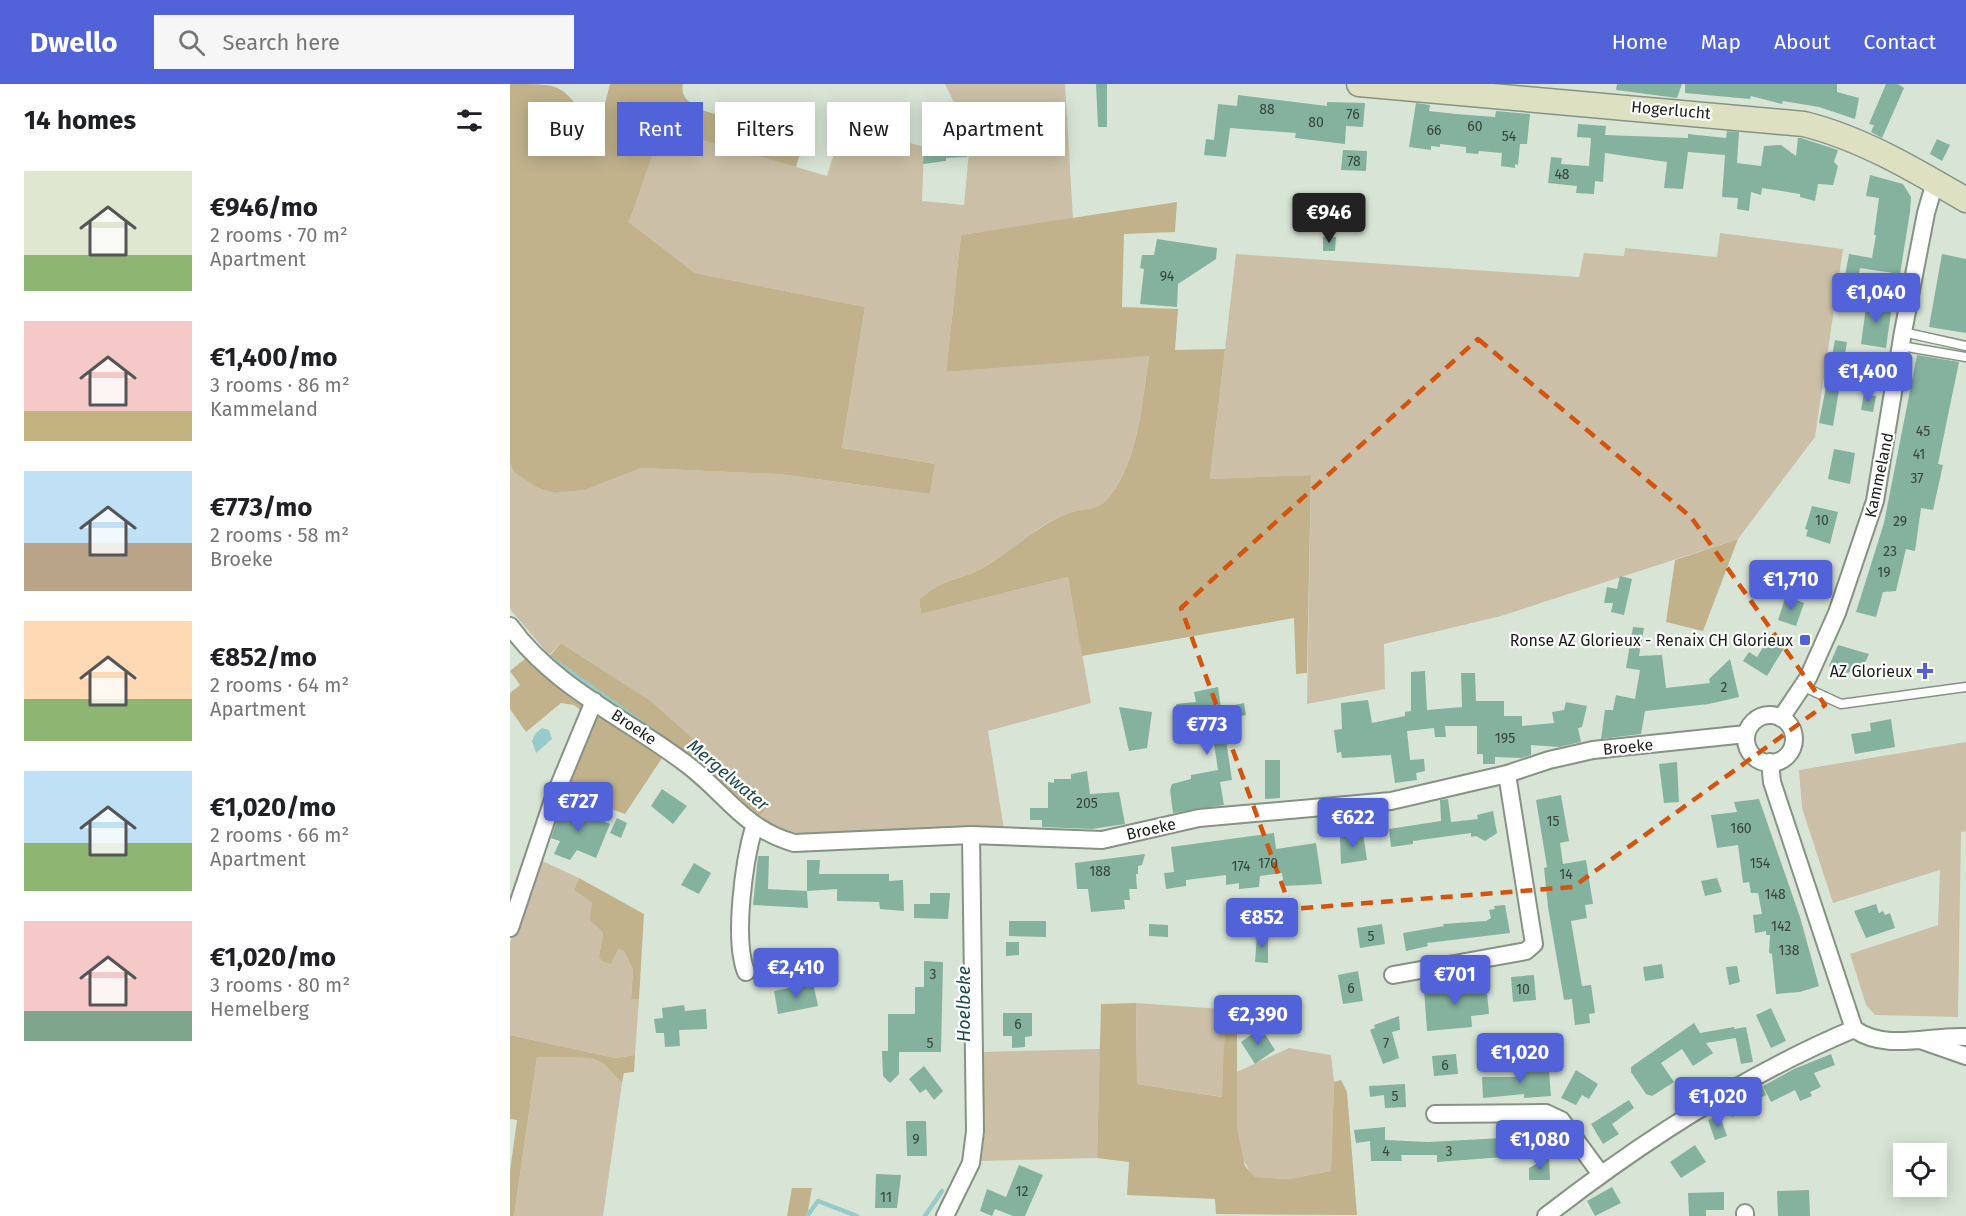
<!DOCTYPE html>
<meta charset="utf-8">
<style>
body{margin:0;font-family:"Fira Sans",sans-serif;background:#f6f6f6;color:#202124;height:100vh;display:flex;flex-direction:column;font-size:22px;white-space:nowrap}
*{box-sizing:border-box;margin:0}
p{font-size:20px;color:#757577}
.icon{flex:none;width:33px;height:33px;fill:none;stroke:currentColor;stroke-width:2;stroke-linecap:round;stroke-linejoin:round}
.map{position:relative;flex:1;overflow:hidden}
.panel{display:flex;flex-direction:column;background:#fff;width:510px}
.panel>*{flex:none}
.guide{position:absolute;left:18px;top:18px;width:570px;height:54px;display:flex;gap:12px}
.fabs{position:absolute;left:1383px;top:1059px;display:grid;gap:12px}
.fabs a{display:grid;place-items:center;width:54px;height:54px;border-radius:0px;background:#fff;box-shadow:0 3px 15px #0003;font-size:30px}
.price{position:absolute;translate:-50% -51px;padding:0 14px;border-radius:6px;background:#5263d9;color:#fff;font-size:20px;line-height:39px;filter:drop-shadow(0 2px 3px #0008)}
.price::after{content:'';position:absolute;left:50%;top:36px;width:18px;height:14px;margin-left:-9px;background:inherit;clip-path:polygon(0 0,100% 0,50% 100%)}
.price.current{background:#222;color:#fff}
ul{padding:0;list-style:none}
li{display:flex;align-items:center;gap:18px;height:150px;padding:0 24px}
li span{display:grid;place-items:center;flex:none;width:168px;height:120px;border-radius:0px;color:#555}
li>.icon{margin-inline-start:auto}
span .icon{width:72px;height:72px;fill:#fffc;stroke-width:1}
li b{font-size:26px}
h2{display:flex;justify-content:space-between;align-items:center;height:72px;padding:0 24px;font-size:26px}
.chip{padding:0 21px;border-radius:0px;background:#fff;box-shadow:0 3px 15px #0003;font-size:21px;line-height:54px}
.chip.current{background:#5263d9;color:#fff}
header{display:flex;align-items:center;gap:36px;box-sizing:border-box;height:84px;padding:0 30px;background:#5263d9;color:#fff}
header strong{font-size:28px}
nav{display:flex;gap:33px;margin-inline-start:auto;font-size:21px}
.search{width:420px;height:54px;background:#f6f6f6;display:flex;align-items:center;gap:15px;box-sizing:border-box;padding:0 21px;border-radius:0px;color:#757577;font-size:22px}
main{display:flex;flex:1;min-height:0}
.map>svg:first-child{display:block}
.green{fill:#cbc0a7}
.forest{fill:#c1b28c}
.water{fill:#97cbca}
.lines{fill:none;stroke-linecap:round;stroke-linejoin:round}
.stream{stroke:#97cbca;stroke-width:4.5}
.building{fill:#85b19f}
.lane-casing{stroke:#869284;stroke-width:11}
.street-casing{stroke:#869284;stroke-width:20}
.secondary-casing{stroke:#869284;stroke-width:27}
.lane{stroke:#fff;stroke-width:8}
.street{stroke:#fff;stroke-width:16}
.secondary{stroke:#dde0c1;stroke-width:24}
.marked{fill:none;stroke:#d4530d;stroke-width:4.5;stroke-dasharray:12 8;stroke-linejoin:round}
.poi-dot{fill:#5263d9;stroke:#fff;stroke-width:2}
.labels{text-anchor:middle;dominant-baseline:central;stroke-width:4.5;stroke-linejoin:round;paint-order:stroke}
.number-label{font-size:14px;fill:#36443b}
.street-label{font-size:16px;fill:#1b1f1a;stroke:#fff}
.poi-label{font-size:16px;fill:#1b1f1a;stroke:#fff;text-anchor:end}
.water-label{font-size:18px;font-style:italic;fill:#1b4a49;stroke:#fff}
</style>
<header>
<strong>Dwello</strong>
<div class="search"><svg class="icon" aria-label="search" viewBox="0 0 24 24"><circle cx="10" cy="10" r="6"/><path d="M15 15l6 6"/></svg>Search here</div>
<nav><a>Home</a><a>Map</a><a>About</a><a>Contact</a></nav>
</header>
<main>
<section class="panel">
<h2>14 homes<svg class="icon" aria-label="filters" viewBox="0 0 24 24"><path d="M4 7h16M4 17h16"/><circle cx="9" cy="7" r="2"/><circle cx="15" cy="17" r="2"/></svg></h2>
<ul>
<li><span style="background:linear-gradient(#dfe7d0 70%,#8fb573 0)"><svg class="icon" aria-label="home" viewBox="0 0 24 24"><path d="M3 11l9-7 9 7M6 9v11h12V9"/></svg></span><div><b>€946/mo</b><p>2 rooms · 70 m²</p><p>Apartment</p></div></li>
<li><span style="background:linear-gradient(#f6c9c9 75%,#c2b280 0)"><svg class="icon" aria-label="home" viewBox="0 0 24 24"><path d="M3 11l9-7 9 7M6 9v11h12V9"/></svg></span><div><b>€1,400/mo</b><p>3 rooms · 86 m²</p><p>Kammeland</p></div></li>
<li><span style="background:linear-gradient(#bfe0f5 60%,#b9a48a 0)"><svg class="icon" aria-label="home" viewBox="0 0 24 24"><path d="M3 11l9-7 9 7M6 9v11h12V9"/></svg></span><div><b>€773/mo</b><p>2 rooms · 58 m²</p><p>Broeke</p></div></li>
<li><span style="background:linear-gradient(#ffd9b3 65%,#8fb573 0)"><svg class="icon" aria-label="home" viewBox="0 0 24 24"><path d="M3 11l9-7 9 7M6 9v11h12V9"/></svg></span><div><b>€852/mo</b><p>2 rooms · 64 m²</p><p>Apartment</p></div></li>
<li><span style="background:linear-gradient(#bfe0f5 60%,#8fb573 0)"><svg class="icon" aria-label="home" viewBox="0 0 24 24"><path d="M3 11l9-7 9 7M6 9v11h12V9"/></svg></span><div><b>€1,020/mo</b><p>2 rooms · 66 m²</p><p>Apartment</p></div></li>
<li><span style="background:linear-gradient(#f6c9c9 75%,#7fa58c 0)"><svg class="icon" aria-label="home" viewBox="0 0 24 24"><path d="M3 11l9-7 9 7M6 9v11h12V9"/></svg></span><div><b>€1,020/mo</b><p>3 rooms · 80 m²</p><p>Hemelberg</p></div></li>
</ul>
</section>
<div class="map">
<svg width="1456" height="1132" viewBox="0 0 1456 1132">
<rect width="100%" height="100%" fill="#d8e5d6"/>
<path class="green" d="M435,0H555L563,135L451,151L436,288L639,271C632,318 629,373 600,412C588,428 575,423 559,429C528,440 506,464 478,481C462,491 452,492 436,498C427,502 417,509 409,515L411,530L558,493L581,619L478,647L494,745L291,753L270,747L249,734L258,721L141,617L51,559L39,571L4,530L0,525V379L3,387L45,409L75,406L131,384L268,390L420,410L425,380L332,364L355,223L185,189L119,138L152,43L317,92L333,40L414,63L412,117L454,121L460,57L455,41Z
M1210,149L1333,165L1305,353L1228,455L991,532L874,560L875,605L797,620L801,391L700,395L726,170L1069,193L1074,169L1114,172L1115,164L1207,173Z
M1456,658V747L1451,748L1448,933L1365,931L1356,921L1340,870L1428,841L1430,786L1323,819L1292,724L1289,686Z
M26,774L69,794L64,806L82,819L85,841L93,849L89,873L108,865L114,867L123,886L121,915H129L125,971L105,974L0,951V859Z
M626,919L726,926L727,937L715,938L713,1013L627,1000Z
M779,964L821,971L824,998L821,1087L779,1095L745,1093C720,1067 727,1022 727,988Z
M590,965L587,1074L471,1077V968Z
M27,973L82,974L95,981L112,999L93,1132H4Z"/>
<path class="forest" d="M0,0C56,0 48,0 83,40L93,27L100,0H173C170,12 179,18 188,25L294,56L286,83L152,44L119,138L185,189L355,223L332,364L425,380L420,410L268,390L131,384L75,406L45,409L26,403L3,387L0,379Z
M667,118L665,148L614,150L612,223L668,225L665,266L715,265L700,395L801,391L797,589L786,590L784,534L572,572L558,493L411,530L409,515C417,509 427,502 436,498C452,492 462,491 478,481C505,464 528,441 559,429C575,423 588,428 600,412C629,374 632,318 639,272L436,288L451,151Z
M1228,455L1193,547L1156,538L1165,476Z
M51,559L141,617L258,721L249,734L162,659L115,730L49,706L81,635L64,621L51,619L16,648L0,625V609L10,601L0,587L16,574L29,584Z
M69,794L134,830L129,915H121L123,886L114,867L108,865L101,880L92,877L89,873L93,849L80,836L82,819L64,806Z
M626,919L627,1000L712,1013L715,937H727V1045L735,1082L745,1093L779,1095L821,1087L824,998L831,996L837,1008L847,1131L706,1130L705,1115L617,1111L619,1078L587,1074L591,920Z
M0,951L105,974L125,971L124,988L114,989L112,999L95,981L82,974L27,973L4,1132H0V1087L7,1036L0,1035Z
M282,1104H302L297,1132H277Z"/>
<path class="water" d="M32,644L39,646L42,655L26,669L22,657L25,650Z"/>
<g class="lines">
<path class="stream" d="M35,570L146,649
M297,1132L308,1117L347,1132
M415,1132L432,1107"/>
</g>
<path class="building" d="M586,0H597V43H588Z
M1107,0H1172L1167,14L1106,6Z
M1175,0H1327V8L1349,14L1345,35L1309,23L1273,17L1272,20L1241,12L1240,15L1175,9Z
M1376,0H1388L1394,4L1372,54L1361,48L1364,41L1359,40Z
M728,11L817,22V18L855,19L853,43L836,42L835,60L785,54L786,49L720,44L716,73L694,71L696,55L704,56L708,20L727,22Z
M417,18L430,19L431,43H450L457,73L436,74V77L413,80Z
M906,19L920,21L919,27L946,30L985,33L986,27L1020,30L1017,60H1010L1008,81L1005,80V84L991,82L992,69L969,67L968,70L956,69V63L930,60V63L921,62V66L899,63Z
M1068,40L1096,42L1095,51L1178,54V50L1216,54L1217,47L1229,48L1227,79L1251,82L1254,62L1271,61L1286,72L1288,54H1291L1328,66L1324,78L1328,82L1323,101L1308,100L1305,117L1290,113V110L1252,104L1251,111L1241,108L1239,127L1227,125L1228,114L1212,113L1215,71L1178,68L1173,105L1154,104L1157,78L1095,69L1093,98L1085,97L1084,110L1066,109L1067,102L1038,99L1041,73L1052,74L1051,80L1079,82L1081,54L1067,53Z
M1427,55L1440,61L1432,77L1420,70Z
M833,66L857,67L856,87L831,86Z
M1360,91L1393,100L1401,113L1400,128L1390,190L1350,184L1344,216L1331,213L1339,170L1362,174L1366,151H1364L1369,114L1356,112Z
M813,153H826L825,167H813Z
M647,155L707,164L706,175L668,200L667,223L630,220L634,185L630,184L632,171H644Z
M1432,170L1456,175V249L1419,243Z
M1357,216L1382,221L1376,264L1351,260Z
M1325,256L1337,258L1323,342L1309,339Z
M1407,271L1449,278L1428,380L1433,381L1423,426L1411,424L1405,467L1396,465L1386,507L1373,508L1366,533L1346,528L1374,439Z
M1354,310L1366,312L1363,328L1351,326Z
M1324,365L1345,369L1340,400L1318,395Z
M1302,422L1328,428L1320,460L1296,452L1298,446L1295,445Z
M1296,479L1313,483L1307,503L1290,499Z
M1110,492L1122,495L1114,531L1101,528L1103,519H1094L1097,503L1107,505Z
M1276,512L1294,519L1286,542L1268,536Z
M1123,543L1134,544L1129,572L1152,571L1156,604L1200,599L1199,595L1220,575L1229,613L1199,620L1135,627L1131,650L1091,655L1095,626H1103L1106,611L1125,615L1130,586L1116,584Z
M1257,557L1274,564L1257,592L1233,577L1239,568L1247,573Z
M1328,561L1359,570L1349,591L1341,588L1335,589L1319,582Z
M915,587L917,626L952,623L951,589H965L966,617H994V632H1012V642L1044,639L1042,628L1054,626L1056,618L1077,622L1072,643L1068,644L1071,658L1049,663L1021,661V671L1012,674L985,673V680H973V670H967V642H935L936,653H925L924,644L897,647L900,676L914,675L915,687L906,689L907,696L885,699L881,671L832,674L831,668L827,669L824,646L832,645L831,619L858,616L862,639L895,632V628L901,627V588Z
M708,603L711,624L734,619L736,631L713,636L722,696L710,698L714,721L663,729L660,706L662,700L681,695V691L708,686L699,626L667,631L666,620L686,618L684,608Z
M609,623L642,628L637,664L619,667Z
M1381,635L1385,663L1345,670L1341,650L1361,647L1360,639Z
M755,676H770V714L755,715Z
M1167,678L1169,718L1154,719L1149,680Z
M577,687L580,710L609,708L615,740L582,745L532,743V736H520V724H538V698L544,699V695H561V690Z
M152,705L177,722L163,740L141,722Z
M1051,711L1059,757L1050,759L1053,780L1076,776L1083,820L1075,821L1077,834L1061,837L1072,902L1081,901L1085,929L1079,930L1080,939L1065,941L1062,915L1054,916L1038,823L1034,784L1037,783L1026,716Z
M938,715L941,738L968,735L967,731L983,727L987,749L975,757L966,752L961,753V749L903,757V760L881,763L879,745L931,737L930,716Z
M1249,715L1290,833L1309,902L1290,908L1266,910L1262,870L1259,869L1260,851H1256V847L1245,849L1243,831L1252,830L1248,809H1241L1239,798L1233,799L1228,761L1207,764L1201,731L1227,728L1224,718Z
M53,719L100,740L86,774L67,766L60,776L44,770L50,757L41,754Z
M107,734L117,739L111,754L100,749Z
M764,749L766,765L806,759L812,800L774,802L772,789L750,792L749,803L729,805V799L716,801V791L676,796V802L656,805L654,789L664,788L661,763Z
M853,749L857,776L831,780L830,753Z
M635,770L632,781L628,782V790H626L627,805H619L620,816H614L615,825L581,828L578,805H567L565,779Z
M248,772H259L258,805L297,807L298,824L243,821Z
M297,776H310L309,790H379V797L393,796L394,827L370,825L369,818L327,817V805L297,807Z
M184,779L201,789L189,810L171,801Z
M1207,794L1212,808L1195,812L1191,797Z
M420,809H440L438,835L404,834V820H420Z
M1366,820L1369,829L1373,827L1375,831L1380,829L1385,844L1356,854L1344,827Z
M995,821L1000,849L917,859L918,862L896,867L893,849L934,842L933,840L976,837L981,834L979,826L985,825L984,822Z
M499,837H536V853L499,852Z
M639,840L658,841V853L639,852Z
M872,840L875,860L850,864L847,844Z
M747,851H758V879L745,878Z
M496,858H509V871L496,872Z
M414,877L433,878L431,968H389V990L380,999L373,992L372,967H378V930H405V903H414Z
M1152,880L1154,894L1135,897L1133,883Z
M1227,882L1230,898L1219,901L1216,883Z
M848,887L853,917L833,920L828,891Z
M1024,891L1026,916L1003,918L1001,893Z
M976,897L979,930L961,932L962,943L917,947L914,905L957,901V898Z
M303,899L308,922L268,930L264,907Z
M174,921L175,927L196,925L197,945L169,946L170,962L155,963L154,949H146L144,935L153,934L152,924Z
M1261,924L1276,957L1261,964L1246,931Z
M493,929H522V952L515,953V963L502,964V952H493Z
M889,932L890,946L882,948L889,974L873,980L860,946L865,944L864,941Z
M1184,939L1190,949L1224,943L1226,954L1196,959L1203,969L1183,982L1172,965L1151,979L1164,998L1142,1012L1136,1010L1121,988V983Z
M1236,943L1243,978L1231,980L1224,945Z
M751,944L765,966L745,980L731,958Z
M946,970L948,990L924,992L922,972Z
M1321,970L1325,981L1304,989L1311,1003L1300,1008L1302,1012L1290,1017L1285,1006L1261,1018L1253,1002L1284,985Z
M1033,979V987H1039L1041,1012L1014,1014V1010L973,1014L972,993H1013L1011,981Z
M414,982L433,1007L424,1016L416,1005L410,1009L399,995Z
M1066,986L1088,1000L1079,1015L1072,1011L1066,1021L1051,1014Z
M895,1000L896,1023L875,1024L874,1011L860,1013L859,1002Z
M1252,1001L1256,1011L1239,1019L1234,1011Z
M1229,1015L1234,1029L1222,1033L1218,1020Z
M1119,1016L1124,1024L1102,1040L1109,1050L1093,1060L1081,1040Z
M1210,1032L1217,1052L1205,1056L1198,1036Z
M396,1037H416L417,1072H397Z
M875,1043V1056L918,1058L993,1054L994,1073L927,1078V1071H891L892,1077H861L860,1057L846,1059L844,1046Z
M1185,1061L1196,1078L1171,1094L1160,1078Z
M1039,1073L1040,1096H1019V1084Z
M509,1081L533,1091L515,1132H503L485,1125L482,1132L470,1127L477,1105L496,1113Z
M366,1090L391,1091L387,1124H365Z
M1102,1103L1111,1119L1085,1132L1077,1117Z
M1299,1106L1300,1132H1268L1267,1107Z
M1214,1108V1126H1196V1132H1179L1178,1109Z"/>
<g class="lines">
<g class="lane-casing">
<path id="lane" d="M1393,248L1456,262
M1391,262L1456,273
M1292,602L1331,620L1456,603"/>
</g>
<g class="street-casing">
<path id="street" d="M0,542C44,604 120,636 179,682C218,712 233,744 284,759L461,751L592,756L689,734L881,717L997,690L1039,676L1083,666L1236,650
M1236 655a24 24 0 1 1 48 0a24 24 0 1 1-48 0Z
M1271,634L1298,594L1327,529L1365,417L1393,248L1416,129L1425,98
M1260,678L1262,698L1344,945
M0,844L43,716L84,617
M236,888C223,855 234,777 244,743
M883,891L1016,867L1024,860L997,690
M1344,945C1377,968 1419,951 1456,953
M1413,957L1456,972
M925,1030L1036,1029L1051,1036L1090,1089
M1235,1129V1132
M435,1132L461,1079L465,1047L461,751
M1036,1132C1131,1058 1232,992 1344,945"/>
</g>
<g class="secondary-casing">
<path id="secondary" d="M849,0L1294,40C1351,54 1405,86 1456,116"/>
</g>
<use href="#lane" class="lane"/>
<use href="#street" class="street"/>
<use href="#secondary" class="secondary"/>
</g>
<path class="marked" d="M968,255L1181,433L1315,621L1063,803L781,825L671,524Z"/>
<g class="poi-dot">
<rect x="1289" y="550" width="12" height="12" rx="3"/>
<path d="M1412 578h6v6h6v6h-6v6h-6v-6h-6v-6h6z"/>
</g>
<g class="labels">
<g class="number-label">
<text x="757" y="25">88</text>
<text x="843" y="30">76</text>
<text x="806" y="38">80</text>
<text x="965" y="42">60</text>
<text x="924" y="46">66</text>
<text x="999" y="52">54</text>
<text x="844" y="77">78</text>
<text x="1052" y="90">48</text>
<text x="657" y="192">94</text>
<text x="1413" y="347">45</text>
<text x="1409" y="370">41</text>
<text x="1407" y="394">37</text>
<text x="1312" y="436">10</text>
<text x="1390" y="437">29</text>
<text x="1380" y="467">23</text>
<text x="1374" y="488">19</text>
<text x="1214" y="603">2</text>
<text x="995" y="654">195</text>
<text x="577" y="719">205</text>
<text x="1043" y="737">15</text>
<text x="1231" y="744">160</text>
<text x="758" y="779">170</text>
<text x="1250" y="779">154</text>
<text x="731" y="782">174</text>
<text x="590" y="787">188</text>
<text x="1056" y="790">14</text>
<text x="1265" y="810">148</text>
<text x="1271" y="842">142</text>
<text x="861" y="852">5</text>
<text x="1279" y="866">138</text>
<text x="423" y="890">3</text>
<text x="841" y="904">6</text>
<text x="1013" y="905">10</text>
<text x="508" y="940">6</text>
<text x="420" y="959">5</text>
<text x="876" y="959">7</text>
<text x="935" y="981">6</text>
<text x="885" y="1012">5</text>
<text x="406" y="1055">9</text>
<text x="876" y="1067">4</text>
<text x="939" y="1067">3</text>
<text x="512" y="1107">12</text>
<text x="376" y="1113">11</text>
</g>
<g class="street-label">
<text transform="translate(1161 26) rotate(5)">Hogerlucht</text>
<text transform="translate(1369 391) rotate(-78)">Kammeland</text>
<text transform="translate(124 643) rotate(34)">Broeke</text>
<text transform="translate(1118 663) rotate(-6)">Broeke</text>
<text transform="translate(641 745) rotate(-13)">Broeke</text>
</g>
<g class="poi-label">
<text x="1283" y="556">Ronse AZ Glorieux - Renaix CH Glorieux</text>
<text x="1402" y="587">AZ Glorieux</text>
</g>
<g class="water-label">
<text transform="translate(218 691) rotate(40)">Mergelwater</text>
<text transform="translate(454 920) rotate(-90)">Hoelbeke</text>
</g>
</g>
</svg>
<div class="fabs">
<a><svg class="icon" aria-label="locate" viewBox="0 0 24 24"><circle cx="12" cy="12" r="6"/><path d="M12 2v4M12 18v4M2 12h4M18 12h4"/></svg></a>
</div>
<b class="price current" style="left:819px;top:160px">€946</b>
<b class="price" style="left:1366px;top:240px">€1,040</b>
<b class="price" style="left:1358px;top:319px">€1,400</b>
<b class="price" style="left:1281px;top:527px">€1,710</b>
<b class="price" style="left:697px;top:672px">€773</b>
<b class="price" style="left:68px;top:749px">€727</b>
<b class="price" style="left:843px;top:765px">€622</b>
<b class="price" style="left:752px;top:865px">€852</b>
<b class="price" style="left:286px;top:915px">€2,410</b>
<b class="price" style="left:945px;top:922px">€701</b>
<b class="price" style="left:748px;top:962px">€2,390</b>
<b class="price" style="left:1010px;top:1000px">€1,020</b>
<b class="price" style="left:1208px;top:1044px">€1,020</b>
<b class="price" style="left:1030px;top:1087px">€1,080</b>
<div class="guide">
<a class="chip">Buy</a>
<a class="chip current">Rent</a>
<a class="chip">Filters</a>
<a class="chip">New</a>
<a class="chip">Apartment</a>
</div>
</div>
</main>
